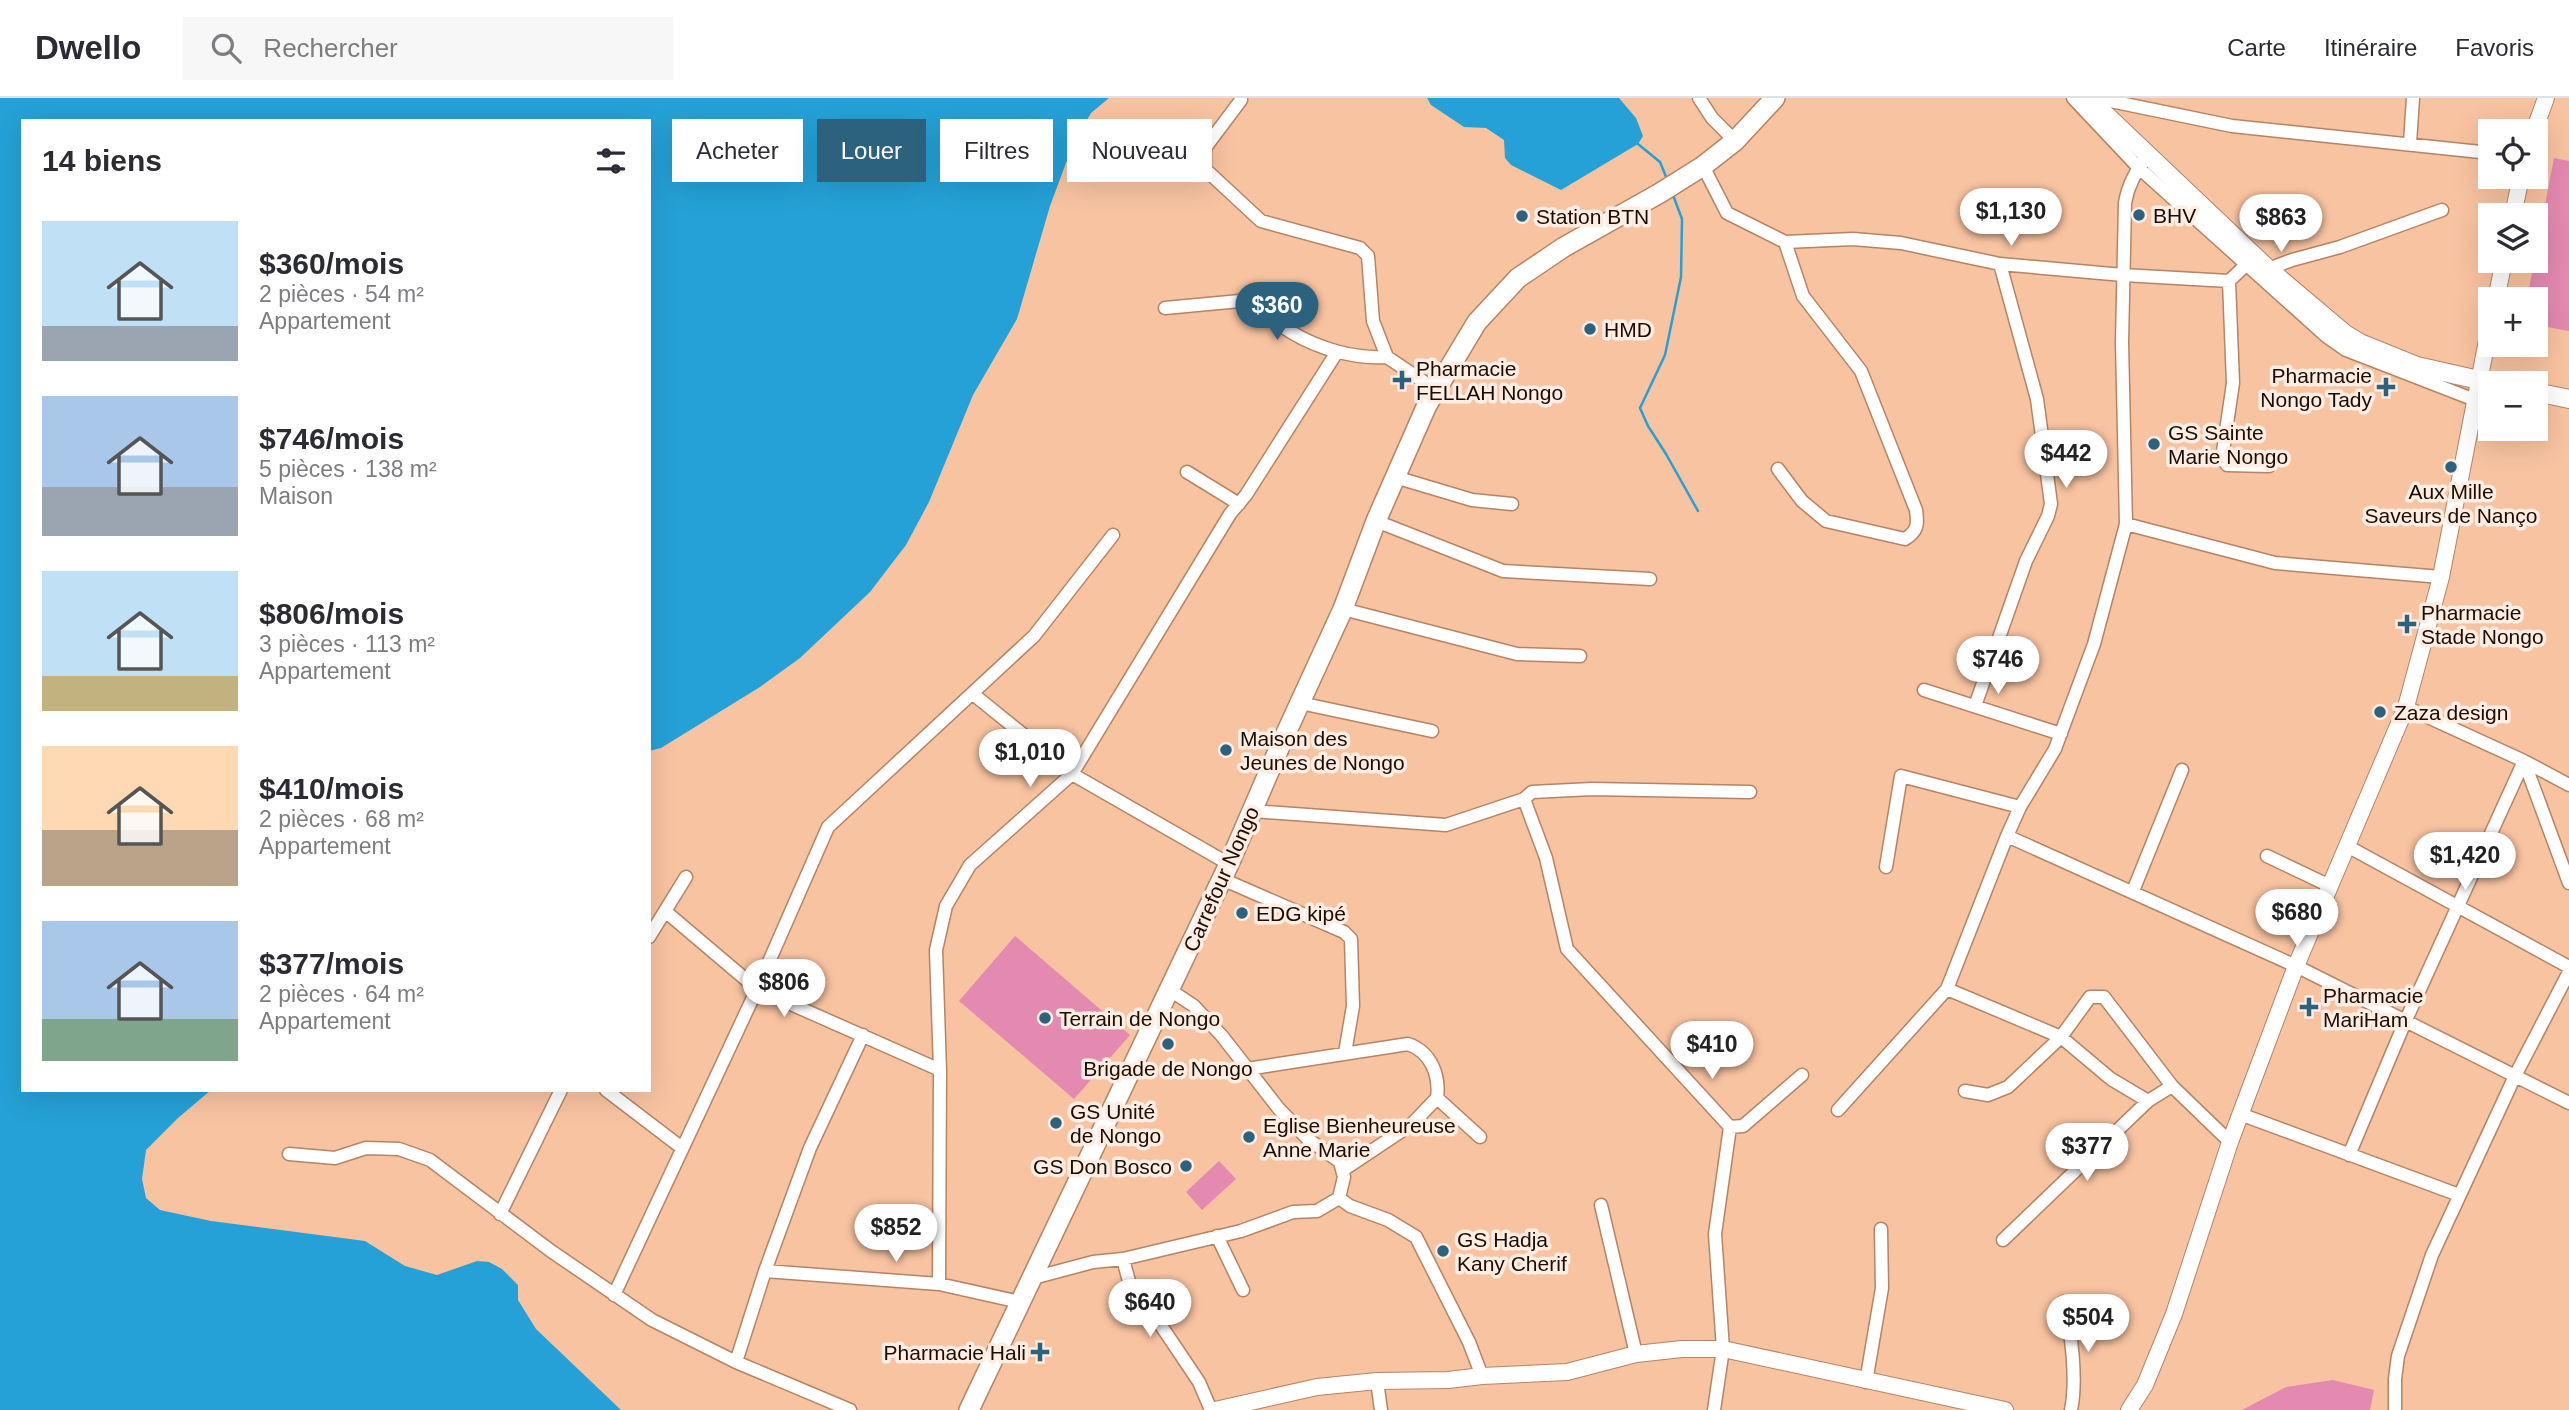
<!DOCTYPE html>
<html lang="fr">
<meta charset="utf-8">
<style>
body{margin:0;font-family:Arial,sans-serif;background:#f7f7f7;color:#2b2b33;height:100vh;display:flex;flex-direction:column;font-size:26px;white-space:nowrap}
*{box-sizing:border-box;margin:0}
p{font-size:23px;color:#7c7c81}
.icon{flex:none;width:38px;height:38px;fill:none;stroke:currentColor;stroke-width:2;stroke-linecap:round;stroke-linejoin:round}
.map{position:relative;flex:1;overflow:hidden}
.side{position:absolute;left:21px;top:21px;width:630px;height:973px;display:flex;flex-direction:column;background:#fff;border-radius:0px;box-shadow:0 7px 28px #0002}
.side>*{flex:none}
.top-card{position:absolute;left:672px;top:21px;width:665px;height:63px;display:flex;gap:14px}
.controls{position:absolute;left:2478px;top:21px;display:grid;gap:14px}
.controls a{display:grid;place-items:center;width:70px;height:70px;border-radius:0px;background:#fff;box-shadow:0 7px 28px #0002;font-size:35px}
.price{position:absolute;translate:-50% -60px;padding:0 16px;border-radius:24px;background:#fff;color:#222;font-size:23px;line-height:46px;filter:drop-shadow(0 2px 4px #0008)}
.price::after{content:'';position:absolute;left:50%;top:42px;width:21px;height:16px;margin-left:-10px;background:inherit;clip-path:polygon(0 0,100% 0,50% 100%)}
.price.active{background:#2d627e;color:#fff}
ul{padding:0;list-style:none}
li{display:flex;align-items:center;gap:21px;height:175px;padding:0 21px}
li span{display:grid;place-items:center;flex:none;width:196px;height:140px;border-radius:0px;color:#555}
li>.icon{margin-inline-start:auto}
span .icon{width:84px;height:84px;fill:#fffc;stroke-width:1}
li b{font-size:30px}
h2{display:flex;justify-content:space-between;align-items:center;height:84px;padding:0 21px;font-size:30px}
.tag{padding:0 24px;border-radius:0px;background:#fff;box-shadow:0 7px 28px #0002;font-size:24px;line-height:63px}
.tag.active{background:#2d627e;color:#fff}
header{display:flex;align-items:center;gap:42px;box-sizing:border-box;height:98px;padding:0 35px;background:#fff;border-bottom:2px solid #e1e1e2}
header strong{font-size:33px}
nav{display:flex;gap:38px;margin-inline-start:auto;font-size:24px}
.search{width:490px;height:63px;background:#f7f7f7;display:flex;align-items:center;gap:18px;box-sizing:border-box;padding:0 24px;border-radius:0px;color:#7c7c81;font-size:26px}
.map>svg:first-child{display:block}
.green{fill:#e489b0}
.water{fill:#25a1d7}
.lines{fill:none;stroke-linecap:round;stroke-linejoin:round}
.stream{stroke:#25a1d7;stroke-width:2.5}
.minor-casing{stroke:#b58464;stroke-width:15}
.tertiary-casing{stroke:#b58464;stroke-width:18}
.secondary-casing{stroke:#b58464;stroke-width:20}
.primary-casing{stroke:#b58464;stroke-width:22}
.minor{stroke:#fff;stroke-width:12}
.tertiary{stroke:#fff;stroke-width:16}
.secondary{stroke:#fff;stroke-width:18}
.primary{stroke:#fff;stroke-width:19}
.poi-dot{fill:#2d627e;stroke:#feede3;stroke-width:2.5}
.labels{text-anchor:middle;dominant-baseline:central;stroke-width:7;stroke-linejoin:round;paint-order:stroke}
.poi-label{font-size:21px;fill:#1d0c02;stroke:#feede3;text-anchor:start}
.street-label{font-size:21px;fill:#1d0c02;stroke:#feede3}
</style>
<header>
<strong>Dwello</strong>
<div class="search"><svg class="icon" aria-label="search" viewBox="0 0 24 24"><circle cx="10" cy="10" r="6"/><path d="M15 15l6 6"/></svg>Rechercher</div>
<nav><a>Carte</a><a>Itinéraire</a><a>Favoris</a></nav>
</header>
<div class="map">
<svg width="2569" height="1312" viewBox="0 0 2569 1312">
<rect width="100%" height="100%" fill="#f8c3a1"/>
<path class="green" d="M2554,60L2569,63V233L2536,227V201H2527Z
M1015,838L1130,937L1074,1001L959,903Z
M1219,1063L1236,1081L1202,1112L1186,1094Z
M2333,1282L2374,1292L2370,1312H2242L2286,1289Z"/>
<path class="water" d="M0,0H1109L1091,15L1073,46L1050,108L1017,221L973,297L929,404L906,447L870,494L800,560L760,589L661,650L649,653V23H23V992H211L178,1020L146,1052L142,1081L146,1100L160,1112L211,1123L365,1143L405,1168L437,1177L477,1163L489,1164L502,1171L518,1187V1202L536,1231L621,1312H0Z
M1427,0H1619L1636,20L1643,38L1638,46L1561,92L1511,67L1505,60L1504,42L1486,30L1464,29L1431,7Z"/>
<g class="lines">
<path class="stream" d="M1638,46L1660,64L1667,81
M1673,97L1682,121L1681,179L1665,257L1640,310L1648,328L1666,356L1698,413"/>
<g class="minor-casing">
<path id="minor" d="M1699,0L1712,20L1735,43
M2073,0L2138,69L2326,238L2346,252L2475,302
M2096,0L2232,28L2490,55
M1241,2L1205,50V71L1261,123L1360,150L1368,158L1373,223L1387,259L1436,292
M2410,45L2413,0
M1703,68L1727,115L1785,144L1803,198L1861,273L1916,412C1918,426 1918,433 1905,441L1826,423L1802,403L1778,371
M1785,144L1853,141L1901,145L2000,166L2123,177L2229,183L2247,166
M2268,171L2292,162L2340,149L2442,112
M2229,183L2233,285L2222,360L2227,367L2269,368
M1165,210L1240,203C1261,207 1273,224 1291,234C1319,251 1355,261 1387,259
M1187,374L1239,406
M1395,379L1472,402L1512,406
M1376,423L1503,473L1650,481
M2126,426L2275,465L2441,479
M1343,511L1517,556L1580,558
M1924,592L2061,636
M973,596L1072,676L1229,766
M1300,605L1432,633
M1975,608L2026,463L2048,418L2051,406L2037,301L2000,166
M2569,687L2524,663L2569,785
M1524,701L1546,760L1567,851L1730,1029L1715,1136L1723,1251L1714,1312
M1252,713L1446,727L1524,701L1532,694L1592,691L1750,694
M2007,738L2296,868L2569,1005
M2347,748L2569,869
M2267,758L2330,788
M1886,769L1901,678L2020,709
M1222,781L1344,834L1351,841L1353,908L1345,955
M2133,793L2182,672
M665,813L757,891L940,972
M649,839L686,779
M1947,891L2061,939L2111,981L2148,1003L2172,988
M1247,971L1408,946C1431,954 1440,977 1437,1000L1412,1026L1343,1072
M606,992L682,1050
M1965,993L1988,997L2008,989L2061,939L2090,899H2104L2172,988L2230,1044
M1437,1000L1480,1039
M1838,1012L1947,891L2007,738L2020,709L2055,651L2094,546L2126,426L2122,244L2125,105C2128,87 2136,72 2148,58
M2240,1016L2459,1097
M1730,1029L1743,1028L1802,977
M289,1056L335,1060L366,1050L399,1051L430,1062L551,1153L652,1222L736,1264L850,1312
M2349,1057L2405,924L2524,663L2406,609
M1339,1100L1350,1108L1388,1122L1416,1139L1469,1244L1482,1278
M1601,1107L1636,1256
M500,1116L561,992
M1217,1138L1243,1192
M2003,1142L2148,1003
M1123,1161L1133,1198L1158,1223L1199,1284L1211,1312
M765,1173L939,1186L1020,1204
M1033,1180L1093,1164L1123,1161L1241,1133L1293,1114L1317,1113L1339,1100L1344,1079L1340,1064L1308,1041L1279,1011L1222,938L1194,908L1170,892
M939,1186L940,972L936,852L946,808L970,767L1072,676L1230,416L1246,397L1337,254
M614,1197L757,891L828,729L1034,538L1113,437
M2063,1204C2072,1231 2077,1284 2071,1312
M736,1264L765,1173L810,1050L863,937
M1377,1283L1381,1312
M1866,1284L1882,1190L1881,1131
M2395,1312V1281L2398,1258L2432,1157L2515,978L2569,874"/>
</g>
<g class="tertiary-casing">
<path id="tertiary" d="M2534,33L2546,0
M2513,117L2521,79
M2496,201L2504,163
M1215,1312L1317,1289L1377,1283L1448,1282L1482,1278L1567,1274L1636,1256L1682,1251H1723L2005,1312
M2129,1312L2145,1287L2174,1216L2230,1044L2296,868L2406,609L2441,479L2490,227"/>
</g>
<g class="secondary-casing">
<path id="secondary" d="M2088,0L2268,171L2345,236L2360,245L2417,268L2492,285
M2536,294L2569,301"/>
</g>
<g class="primary-casing">
<path id="primary" d="M969,1312L1229,766L1281,646L1343,511L1376,423L1427,307L1477,224L1518,180L1564,149L1660,95L1703,68L1735,43L1775,0"/>
</g>
<use href="#minor" class="minor"/>
<use href="#tertiary" class="tertiary"/>
<use href="#secondary" class="secondary"/>
<use href="#primary" class="primary"/>
</g>
<g class="poi-dot">
<circle cx="2139" cy="117" r="7"/>
<circle cx="1522" cy="118" r="7"/>
<circle cx="1590" cy="231" r="7"/>
<path d="M1398.5 271.5h7v7h7v7h-7v7h-7v-7h-7v-7h7z"/>
<path d="M2382.5 278.5h7v7h7v7h-7v7h-7v-7h-7v-7h7z"/>
<circle cx="2154" cy="346" r="7"/>
<circle cx="2451" cy="369" r="7"/>
<path d="M2403.5 515.5h7v7h7v7h-7v7h-7v-7h-7v-7h7z"/>
<circle cx="2380" cy="614" r="7"/>
<circle cx="1226" cy="652" r="7"/>
<circle cx="1242" cy="815" r="7"/>
<path d="M2305.5 898.5h7v7h7v7h-7v7h-7v-7h-7v-7h7z"/>
<circle cx="1045" cy="920" r="7"/>
<circle cx="1168" cy="946" r="7"/>
<circle cx="1056" cy="1025" r="7"/>
<circle cx="1249" cy="1039" r="7"/>
<circle cx="1186" cy="1068" r="7"/>
<circle cx="1443" cy="1153" r="7"/>
<path d="M1036.5 1243.5h7v7h7v7h-7v7h-7v-7h-7v-7h7z"/>
</g>
<g class="labels">
<g class="poi-label">
<text x="2153" y="117">BHV</text>
<text x="1536" y="118">Station BTN</text>
<text x="1604" y="231">HMD</text>
<text x="1416" y="270">Pharmacie<tspan x="1416" dy="24">FELLAH Nongo</tspan></text>
<text x="2372" y="277" text-anchor="end">Pharmacie<tspan x="2372" dy="24">Nongo Tady</tspan></text>
<text x="2168" y="334">GS Sainte<tspan x="2168" dy="24">Marie Nongo</tspan></text>
<text x="2451" y="393" text-anchor="middle">Aux Mille<tspan x="2451" dy="24">Saveurs de Nanço</tspan></text>
<text x="2421" y="514">Pharmacie<tspan x="2421" dy="24">Stade Nongo</tspan></text>
<text x="2394" y="614">Zaza design</text>
<text x="1240" y="640">Maison des<tspan x="1240" dy="24">Jeunes de Nongo</tspan></text>
<text x="1256" y="815">EDG kipé</text>
<text x="2323" y="897">Pharmacie<tspan x="2323" dy="24">MariHam</tspan></text>
<text x="1059" y="920">Terrain de Nongo</text>
<text x="1168" y="970" text-anchor="middle">Brigade de Nongo</text>
<text x="1070" y="1013">GS Unité<tspan x="1070" dy="24">de Nongo</tspan></text>
<text x="1263" y="1027">Eglise Bienheureuse<tspan x="1263" dy="24">Anne Marie</tspan></text>
<text x="1172" y="1068" text-anchor="end">GS Don Bosco</text>
<text x="1457" y="1141">GS Hadja<tspan x="1457" dy="24">Kany Cherif</tspan></text>
<text x="1026" y="1254" text-anchor="end">Pharmacie Hali</text>
</g>
<g class="street-label">
<text transform="translate(1221 781) rotate(-66)">Carrefour Nongo</text>
</g>
</g>
</svg>
<div class="controls">
<a><svg class="icon" aria-label="locate" viewBox="0 0 24 24"><circle cx="12" cy="12" r="6"/><path d="M12 2v4M12 18v4M2 12h4M18 12h4"/></svg></a>
<a><svg class="icon" aria-label="layers" viewBox="0 0 24 24"><path d="M12 4l9 5-9 5-9-5zM3 14l9 5 9-5"/></svg></a>
<a>+</a>
<a>−</a>
</div>
<b class="price" style="left:2011px;top:150px">$1,130</b>
<b class="price" style="left:2281px;top:156px">$863</b>
<b class="price active" style="left:1277px;top:244px">$360</b>
<b class="price" style="left:2066px;top:392px">$442</b>
<b class="price" style="left:1998px;top:598px">$746</b>
<b class="price" style="left:1030px;top:691px">$1,010</b>
<b class="price" style="left:2465px;top:794px">$1,420</b>
<b class="price" style="left:2297px;top:851px">$680</b>
<b class="price" style="left:784px;top:921px">$806</b>
<b class="price" style="left:1712px;top:983px">$410</b>
<b class="price" style="left:2087px;top:1085px">$377</b>
<b class="price" style="left:896px;top:1166px">$852</b>
<b class="price" style="left:1150px;top:1241px">$640</b>
<b class="price" style="left:2088px;top:1256px">$504</b>
<div class="top-card">
<a class="tag">Acheter</a>
<a class="tag active">Louer</a>
<a class="tag">Filtres</a>
<a class="tag">Nouveau</a>
</div>
<section class="side">
<h2>14 biens<svg class="icon" aria-label="filters" viewBox="0 0 24 24"><path d="M4 7h16M4 17h16"/><circle cx="9" cy="7" r="2"/><circle cx="15" cy="17" r="2"/></svg></h2>
<ul>
<li><span style="background:linear-gradient(#bfe0f5 75%,#9aa5b1 0)"><svg class="icon" aria-label="home" viewBox="0 0 24 24"><path d="M3 11l9-7 9 7M6 9v11h12V9"/></svg></span><div><b>$360/mois</b><p>2 pièces · 54 m²</p><p>Appartement</p></div></li>
<li><span style="background:linear-gradient(#a9c7e8 65%,#9aa5b1 0)"><svg class="icon" aria-label="home" viewBox="0 0 24 24"><path d="M3 11l9-7 9 7M6 9v11h12V9"/></svg></span><div><b>$746/mois</b><p>5 pièces · 138 m²</p><p>Maison</p></div></li>
<li><span style="background:linear-gradient(#bfe0f5 75%,#c2b280 0)"><svg class="icon" aria-label="home" viewBox="0 0 24 24"><path d="M3 11l9-7 9 7M6 9v11h12V9"/></svg></span><div><b>$806/mois</b><p>3 pièces · 113 m²</p><p>Appartement</p></div></li>
<li><span style="background:linear-gradient(#ffd9b3 60%,#b9a48a 0)"><svg class="icon" aria-label="home" viewBox="0 0 24 24"><path d="M3 11l9-7 9 7M6 9v11h12V9"/></svg></span><div><b>$410/mois</b><p>2 pièces · 68 m²</p><p>Appartement</p></div></li>
<li><span style="background:linear-gradient(#a9c7e8 70%,#7fa58c 0)"><svg class="icon" aria-label="home" viewBox="0 0 24 24"><path d="M3 11l9-7 9 7M6 9v11h12V9"/></svg></span><div><b>$377/mois</b><p>2 pièces · 64 m²</p><p>Appartement</p></div></li>
</ul>
</section>
</div>
